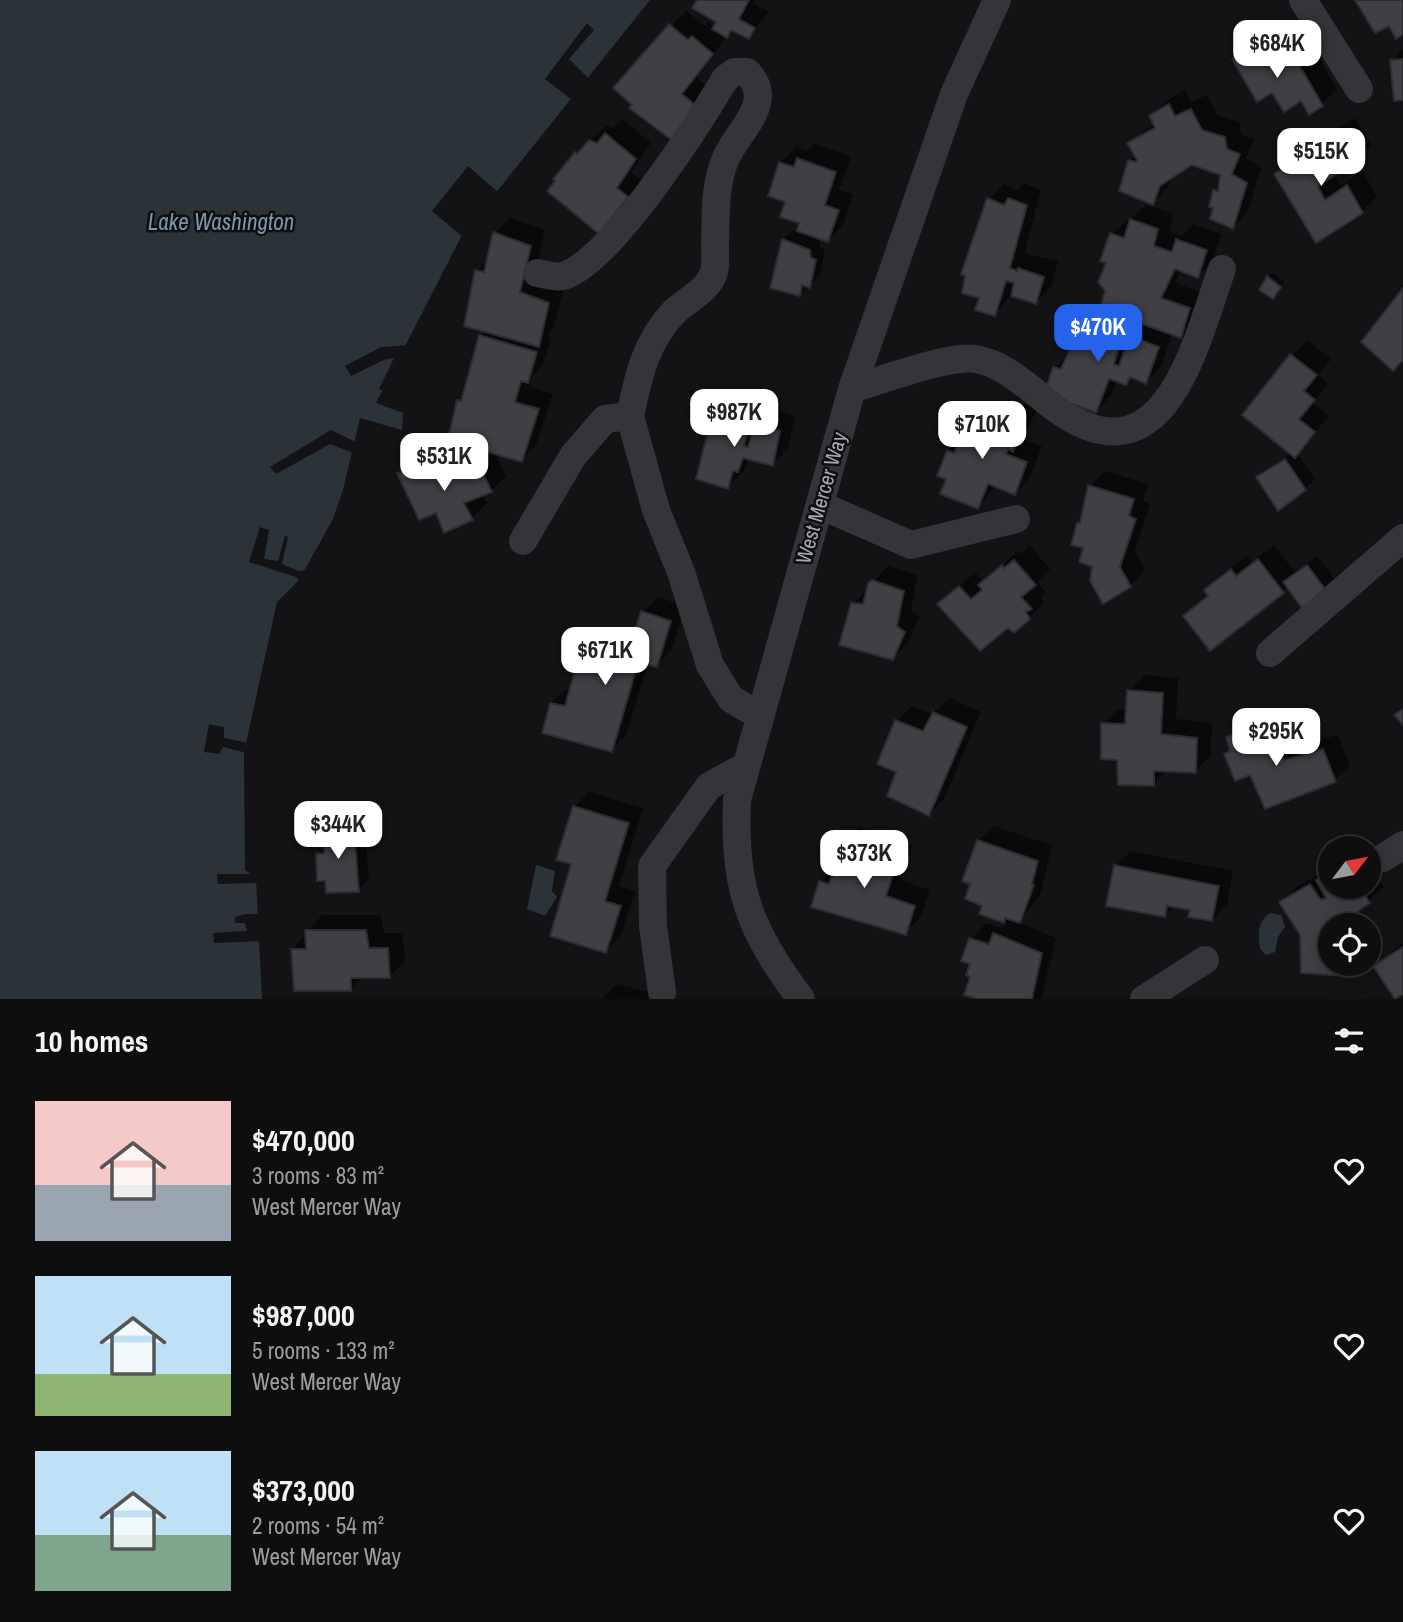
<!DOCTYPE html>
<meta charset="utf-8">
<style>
body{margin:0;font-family:"Archivo Narrow",sans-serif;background:#1c1c1d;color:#f1f3f6;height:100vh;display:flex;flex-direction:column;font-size:26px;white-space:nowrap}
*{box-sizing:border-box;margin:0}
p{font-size:23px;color:#9b9c9e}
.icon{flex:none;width:38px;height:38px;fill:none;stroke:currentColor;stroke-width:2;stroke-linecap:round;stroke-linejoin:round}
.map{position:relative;height:999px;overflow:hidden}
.panel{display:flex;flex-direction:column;background:#0e0e0f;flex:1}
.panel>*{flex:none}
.needle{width:46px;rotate:58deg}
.controls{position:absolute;left:1318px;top:836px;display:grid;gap:14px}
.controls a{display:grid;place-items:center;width:63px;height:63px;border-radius:50%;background:#0e0e0f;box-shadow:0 4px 18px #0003,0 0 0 2px #2e2e2f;font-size:35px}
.price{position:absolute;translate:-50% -60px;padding:0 16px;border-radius:14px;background:#fff;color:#222;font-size:23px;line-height:46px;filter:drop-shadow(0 2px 4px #0008)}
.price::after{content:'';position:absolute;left:50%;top:42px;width:21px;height:16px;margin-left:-10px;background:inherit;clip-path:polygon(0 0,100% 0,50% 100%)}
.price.current{background:#2563eb;color:#fff}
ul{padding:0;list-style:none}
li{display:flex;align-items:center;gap:21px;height:175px;padding:0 35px}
li span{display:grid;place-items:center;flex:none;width:196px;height:140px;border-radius:0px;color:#555}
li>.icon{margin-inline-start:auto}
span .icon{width:84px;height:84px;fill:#fffc;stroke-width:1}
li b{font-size:30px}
h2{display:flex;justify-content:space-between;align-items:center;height:84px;padding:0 35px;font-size:30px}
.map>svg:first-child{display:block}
.water{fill:#2b3339}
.pier{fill:#131214}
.shadow{fill:#0007;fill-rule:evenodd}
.building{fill:#3f3f44;stroke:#2d2c30;stroke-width:2}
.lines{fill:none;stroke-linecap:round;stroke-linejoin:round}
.minor{stroke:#343439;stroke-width:28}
.labels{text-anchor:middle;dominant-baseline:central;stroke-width:5;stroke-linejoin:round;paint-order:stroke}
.street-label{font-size:21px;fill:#a4a9b4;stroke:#0e0e0f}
.water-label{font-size:23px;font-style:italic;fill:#7b96af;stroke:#0e0e0f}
</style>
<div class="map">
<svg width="1403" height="999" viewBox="0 0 1403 999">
<rect width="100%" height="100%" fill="#131214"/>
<path class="water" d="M0,0H650L462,235L376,403L403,413L402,430L360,418L343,490L333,519L299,580L277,602L244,752L245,870L256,878L262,999H0Z
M536,865L555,871L552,891L557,897L545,916L527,909Z
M1270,913L1281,915L1285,927L1278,937L1275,952L1266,955L1260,949C1258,935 1257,922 1270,913Z"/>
<path class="pier" d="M587,23L594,30L569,59L589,79L572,100L545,79Z
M468,166L498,192L464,238L432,211Z
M410,345L386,392L379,389L394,358L386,359L351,376L345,366L381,347Z
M331,430L358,443L356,454L330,444L276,474L270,467Z
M260,527L269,530L264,559L278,561L285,536L288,537L282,564L299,571L308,570L301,583L296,577L249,562Z
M209,724L224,727V738L249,743L247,753L223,747L219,754L204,752Z
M217,874H256L260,883L218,884Z
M245,914H261L262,941L214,943L213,933L247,931L245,923H235V917Z"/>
<path class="shadow" d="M699,0H754L753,3L769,12L748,37L733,29L696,77L714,94L688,124L634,104L616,88L686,10L704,26L708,22L715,28L719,21Z
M1274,34L1282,46L1293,38L1299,49L1310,43L1337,89L1322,104L1273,90L1234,59L1259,37L1264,42Z
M1403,49V99L1392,60Z
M1185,90L1191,102L1207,95L1217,115L1240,122L1241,134L1254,139L1246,158L1261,167L1248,212L1233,227L1215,191L1220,186L1222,174L1192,163L1172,176L1168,188L1153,203L1130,161L1136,155L1129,144L1154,123L1151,117L1166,101Z
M1355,118L1371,145L1356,160L1334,174L1341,186L1362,171L1377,196L1362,212L1317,241L1276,174L1291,159Z
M622,119L651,143L631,172L642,181L614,216L576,153L606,126L613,128Z
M814,144L851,156L839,190L853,194L843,225L828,240L819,237L820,247L825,250L820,276L800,294L783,240L793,230L798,232L802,222L788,200L770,194L781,162L796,147L807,151Z
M1024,183L1041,190L1025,253L1058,261L1051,287L1036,302L1011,295L995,314L981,297L989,199L1004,184L1018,190Z
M1147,205L1173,214L1169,231L1182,236L1193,224L1221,234L1213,261L1198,276L1181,270L1175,283L1204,293L1196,321L1180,336L1172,333L1161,367L1146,382L1132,376L1125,383L1117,380L1111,396L1096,411L1055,368L1071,352L1066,327L1094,305L1102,308L1111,234ZM1137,320L1144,323L1133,334Z
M510,218L545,230L534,277L564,288L553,329L547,335L551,337L543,365L532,376L529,387L553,394L536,445L521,460L495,453L506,476L491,491L483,494L487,503L472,518L437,511L399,473L415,458L447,448L455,464L491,452L485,442L463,436L459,440L450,437L449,433L480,336L486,331L477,271L488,259L495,233Z
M1272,273L1284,281L1277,292L1268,277Z
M1307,340L1331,359L1318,375L1328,384L1313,403L1329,416L1297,453L1315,479L1305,489L1258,478L1291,453L1292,356Z
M730,396L764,409L762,417L771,408L795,416L788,449L772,464L749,458L743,472L727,487L714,412Z
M985,400L1010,409L1018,402L1037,409L1023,439L1042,446L1030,477L1015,493L996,486L978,507L948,478L949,451L961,438L970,415Z
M1105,471L1148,484L1143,501L1150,504L1135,551L1145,571L1130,586L1094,566L1078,524L1083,519L1090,486Z
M1274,545L1295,572L1317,556L1335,579L1325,589L1288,586L1210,648L1185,616L1209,594L1206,590L1221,575L1247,555L1252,562Z
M1030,546L1050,569L1037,582L1046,592L1041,597L1044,602L1029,618L1009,625L940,604L975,572L984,582L1018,551L1020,554Z
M888,566L918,575L911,610L920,616L908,643L893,658L853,604Z
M658,597L685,606L672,649L657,665L648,663L626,735L611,750L551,704L566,689L571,690L585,642L600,627L635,637L643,612Z
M1144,675L1178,678L1176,719L1212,723L1211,755L1195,771L1168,770L1153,784L1119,758L1103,724L1118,709H1128L1129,691Z
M950,698L981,712L944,799L929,814L899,771L897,721L912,706L932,714Z
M1266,711L1271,727L1291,720L1300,745L1338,735L1350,765L1335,780L1251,773L1226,755L1231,749L1228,737L1243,722Z
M589,792L643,808L619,886L635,891L621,936L606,951L574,863V807Z
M336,818L364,819L369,880L358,890L318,854L326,846V828Z
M993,826L1052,845L1041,894L1018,922L1056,938L1041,999H983L972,976L971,939L986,923L1001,928L1007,922L981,913L984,904L972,883L978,841Z
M860,827L912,845L901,880L930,890L920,918L905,933L821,882L837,866L844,842Z
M1131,851L1233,871L1227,904L1212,920L1192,909L1175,906L1165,915L1115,866Z
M1368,862L1384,887L1358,910V926H1330V964H1354L1345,974L1303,972L1302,935L1281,903L1297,887L1330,868V887H1368Z
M322,915H381L384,933H403L405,961L390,976H363L350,989L292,950Z
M1403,943V992L1375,966Z
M617,984L667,997V999H602Z"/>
<path class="building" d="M697,0H749L739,19L755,28L749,39L731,30L727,38L712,29L716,22L692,8Z
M1355,0H1403V34L1396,39L1389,26L1375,33Z
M669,24L688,40L692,36L713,54L682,94L701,110L673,141L629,108L632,105L613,88Z
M1258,48L1266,60L1277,52L1283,63L1294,56L1323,106L1309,115L1301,101L1284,112L1272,93L1257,102L1232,59L1243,51L1248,56Z
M1403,59V100L1394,101L1390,60Z
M1169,104L1175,116L1191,109L1202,130L1225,137L1227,149L1240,154L1232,174L1247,183L1233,229L1210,219L1213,208L1209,207L1213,190L1218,191L1220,175L1192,165L1160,186L1153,205L1119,191L1128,160L1136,162L1137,160L1127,143L1155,128L1149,116Z
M1340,132L1357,162L1318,186L1325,200L1347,185L1363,213L1316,243L1274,174Z
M605,133L636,159L617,188L628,197L599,234L547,191L555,181L553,179L575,152L577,154L589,140L597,143Z
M797,158L836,172L825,205L839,210L828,242L797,231L799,223L780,217L785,202L768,196L779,162L794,167Z
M987,198L1004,205L1008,198L1027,205L1010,268L1017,271L1018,268L1044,277L1036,304L1011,296L1014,283L1006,281L995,316L975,310L979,298L962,293L965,276L961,274Z
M1130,219L1158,229L1154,246L1172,252L1176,239L1207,250L1198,278L1175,269L1161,298L1190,308L1181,338L1100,309L1105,291L1098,282L1106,263L1100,261L1110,233L1124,238Z
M493,232L531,246L520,292L549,303L539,347L464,326L475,270L484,272Z
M782,239L810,250L811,257L816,260L810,288L802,285L800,296L770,288Z
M1267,276L1281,287L1273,299L1259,290Z
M1403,288V360L1393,371L1361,342Z
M1077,319L1122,337L1114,364L1119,366L1129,335L1159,347L1146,384L1130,377L1126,385L1109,379L1096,413L1055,397L1047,385L1053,367L1061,369L1070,349L1068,344L1060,341L1065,327Z
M479,335L537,352L528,383L521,381L515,402L539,409L522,462L481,450L483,443L460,437L459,442L448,439L457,400L461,401Z
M1290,354L1317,375L1304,391L1315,400L1299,419L1315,432L1295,458L1242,415Z
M713,411L750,424L744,446L748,447L755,422L780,431L773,466L743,458L738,472L733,471L728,489L696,479Z
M969,414L997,425L1001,416L1023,425L1013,452L1008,449L1006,454L1027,462L1015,495L988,484L978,509L940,494L946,479L937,476L947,450L954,453Z
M1285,459L1306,490L1278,511L1256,477Z
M432,462L440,478L479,465L492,492L464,503L473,520L444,533L436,513L419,520L397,473Z
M1088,485L1134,499L1129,516L1136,519L1120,567L1131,587L1103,604L1090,581L1092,567L1079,562L1083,548L1071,545L1077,523H1080Z
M1258,559L1284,593L1210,651L1183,616L1208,596L1204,590L1231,569L1236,576Z
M1014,560L1036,585L1021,597L1032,609L1026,612L1030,619L1014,633L1008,628L980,651L937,604L959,586L971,599L982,590L978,585L1002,565L1004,568Z
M1307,565L1326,590L1302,608L1283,582Z
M872,580L904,591L897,626L905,632L893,660L839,645L851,603L863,604L868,583Z
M641,611L671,621L657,667L638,663L612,752L542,733L550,703L565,706L583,641L627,655Z
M1127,690L1163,693L1161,734L1197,738L1196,773L1154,771V786L1118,785L1117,760L1101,759V723L1125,724Z
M1403,709V725L1394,715Z
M933,712L967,727L929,816L887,796L896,772L877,764L895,720L923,731Z
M1251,725L1256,741L1276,734L1284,760L1323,749L1336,782L1265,809L1250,775L1235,781L1224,754L1230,751L1226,737Z
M573,806L629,823L605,901L621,906L606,953L550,936L571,864L556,860Z
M324,827L354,829L359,892L326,893L325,881H317L316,854L324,853Z
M977,840L1038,861L1032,884L1034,885L1020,923L1005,918L1004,923L979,914L982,906L965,899L970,884L962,881Z
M843,841L898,860L886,896L915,906L906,935L811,907L819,881L829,884Z
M1114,865L1219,886L1212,921L1188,917L1190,910L1167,906L1165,917L1106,906Z
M1330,871V887H1360L1370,903L1338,925L1341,926H1330V964H1345L1346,976L1301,973L1300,935L1279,902L1310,884L1321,900L1326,898L1316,880Z
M305,930H366L369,948H388L390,978H351V991H294L291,949H306Z
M993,933L1042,953L1032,999H977L964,995L970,977L966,975L970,964L961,961L969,938L989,944Z
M1403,947V994L1395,999L1373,966Z"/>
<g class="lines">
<path class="minor" d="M1303,0L1359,89
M537,273C544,274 556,278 563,276C610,263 699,123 725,79L734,72H747C777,102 737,131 725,160C714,187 716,217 715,245C715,253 716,264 714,272C708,291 686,300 673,313C645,343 638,378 630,416
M852,389C882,380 948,355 976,359C1010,365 1037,397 1065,415C1168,480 1197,337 1222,269
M820,505L911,545L1016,519
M523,541L573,456L605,419L630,416L656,510L681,572L710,665L731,699L760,716
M1270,653L1403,538
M1383,858L1403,845
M662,992L653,926L652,866L709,786L746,766
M801,999C749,930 733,887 737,800L852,389L954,94L997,0
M1144,999L1205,960"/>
</g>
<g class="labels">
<g class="street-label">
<text transform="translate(821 498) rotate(-74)">West Mercer Way</text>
</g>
<g class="water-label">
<text x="221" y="221">Lake Washington</text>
</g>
</g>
</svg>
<div class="controls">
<a><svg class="needle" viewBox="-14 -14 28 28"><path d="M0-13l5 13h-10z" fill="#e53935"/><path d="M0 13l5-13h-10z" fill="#9b9c9e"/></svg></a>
<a><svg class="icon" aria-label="locate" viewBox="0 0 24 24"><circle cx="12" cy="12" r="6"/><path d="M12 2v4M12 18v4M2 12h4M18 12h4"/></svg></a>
</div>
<b class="price" style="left:1277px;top:80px">$684K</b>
<b class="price" style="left:1321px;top:188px">$515K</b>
<b class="price current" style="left:1098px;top:364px">$470K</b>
<b class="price" style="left:734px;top:449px">$987K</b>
<b class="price" style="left:982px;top:461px">$710K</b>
<b class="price" style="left:444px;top:493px">$531K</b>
<b class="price" style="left:605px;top:687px">$671K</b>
<b class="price" style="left:1276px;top:768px">$295K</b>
<b class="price" style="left:338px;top:861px">$344K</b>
<b class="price" style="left:864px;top:890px">$373K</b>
</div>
<section class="panel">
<h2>10 homes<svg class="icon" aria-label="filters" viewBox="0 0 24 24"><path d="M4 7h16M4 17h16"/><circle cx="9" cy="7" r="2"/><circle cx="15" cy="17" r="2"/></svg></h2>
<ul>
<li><span style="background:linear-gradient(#f6c9c9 60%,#9aa5b1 0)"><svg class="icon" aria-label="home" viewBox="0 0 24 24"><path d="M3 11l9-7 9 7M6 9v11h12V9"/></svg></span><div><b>$470,000</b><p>3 rooms · 83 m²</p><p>West Mercer Way</p></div><svg class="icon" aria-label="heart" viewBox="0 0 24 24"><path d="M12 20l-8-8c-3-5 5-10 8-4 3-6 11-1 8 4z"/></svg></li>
<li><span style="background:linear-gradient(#bfe0f5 70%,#8fb573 0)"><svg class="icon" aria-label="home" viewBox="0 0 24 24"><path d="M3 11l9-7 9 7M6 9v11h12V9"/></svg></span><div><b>$987,000</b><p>5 rooms · 133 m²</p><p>West Mercer Way</p></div><svg class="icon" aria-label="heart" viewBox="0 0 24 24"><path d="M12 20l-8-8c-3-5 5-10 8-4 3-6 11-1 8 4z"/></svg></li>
<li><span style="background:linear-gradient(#bfe0f5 60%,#7fa58c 0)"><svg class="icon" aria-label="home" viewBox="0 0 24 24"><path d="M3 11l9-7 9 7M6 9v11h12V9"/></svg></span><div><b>$373,000</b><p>2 rooms · 54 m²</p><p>West Mercer Way</p></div><svg class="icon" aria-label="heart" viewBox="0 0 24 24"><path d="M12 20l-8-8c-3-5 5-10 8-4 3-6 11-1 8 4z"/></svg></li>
</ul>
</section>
